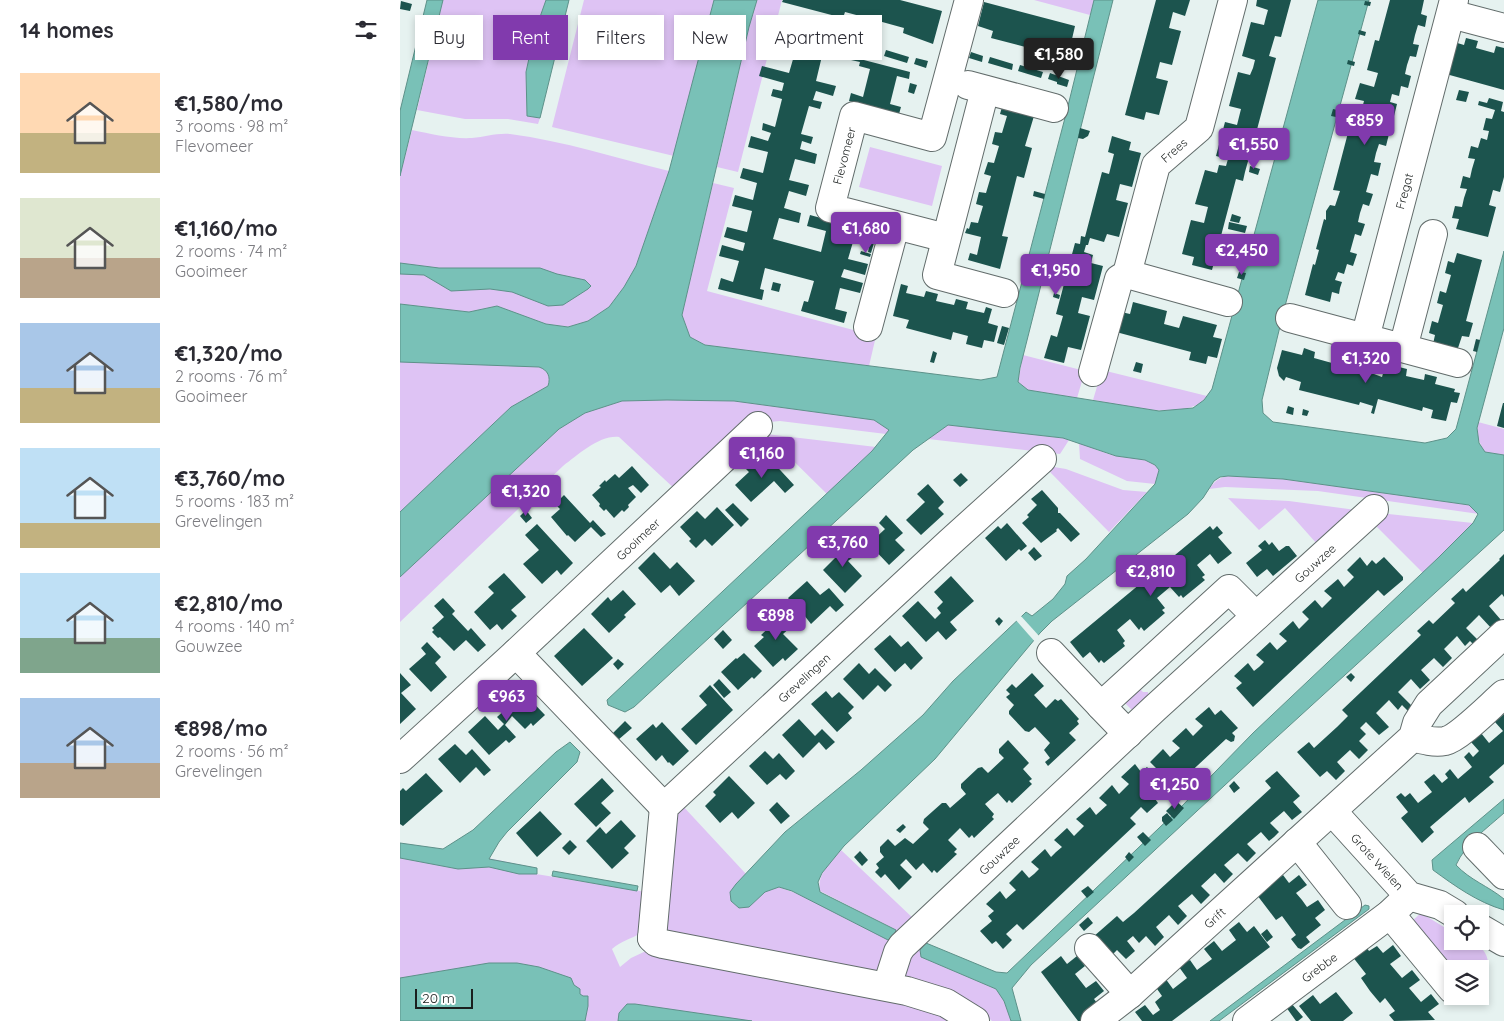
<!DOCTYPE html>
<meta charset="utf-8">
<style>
body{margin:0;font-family:Quicksand,sans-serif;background:#f7f7f7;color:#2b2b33;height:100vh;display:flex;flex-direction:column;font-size:19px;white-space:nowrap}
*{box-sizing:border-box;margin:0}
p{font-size:16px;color:#7c7c81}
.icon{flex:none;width:28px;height:28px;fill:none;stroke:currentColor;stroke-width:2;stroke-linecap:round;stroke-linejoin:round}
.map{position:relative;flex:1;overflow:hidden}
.side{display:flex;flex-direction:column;background:#fff;width:400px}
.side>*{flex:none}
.hud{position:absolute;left:15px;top:15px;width:475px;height:45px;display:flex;gap:10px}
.controls{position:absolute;left:1044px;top:905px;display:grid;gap:10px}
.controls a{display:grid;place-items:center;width:45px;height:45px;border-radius:0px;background:#fff;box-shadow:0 2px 8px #0003;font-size:25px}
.scale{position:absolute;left:15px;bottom:12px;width:58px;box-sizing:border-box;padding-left:5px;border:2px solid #1b201f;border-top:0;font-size:14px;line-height:18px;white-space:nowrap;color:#1b201f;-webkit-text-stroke:4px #fff;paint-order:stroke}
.price{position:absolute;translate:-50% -42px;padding:0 11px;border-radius:5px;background:#813aad;color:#fff;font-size:16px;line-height:32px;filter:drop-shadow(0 1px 2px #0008)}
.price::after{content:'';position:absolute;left:50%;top:30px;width:15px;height:11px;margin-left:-8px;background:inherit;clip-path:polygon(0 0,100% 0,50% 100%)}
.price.current{background:#222;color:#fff}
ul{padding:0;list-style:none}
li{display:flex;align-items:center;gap:15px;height:125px;padding:0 20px}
li span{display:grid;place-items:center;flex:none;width:140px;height:100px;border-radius:0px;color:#555}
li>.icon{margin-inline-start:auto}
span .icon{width:60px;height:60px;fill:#fffc;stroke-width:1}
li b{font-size:21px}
h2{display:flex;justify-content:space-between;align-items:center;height:60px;padding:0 20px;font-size:21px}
.pill{padding:0 18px;border-radius:0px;background:#fff;box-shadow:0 2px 8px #0003;font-size:18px;line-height:45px}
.pill.current{background:#813aad;color:#fff}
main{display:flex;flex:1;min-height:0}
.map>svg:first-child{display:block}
.green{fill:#dec3f4}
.water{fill:#79c1b7;stroke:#5d9189}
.pier{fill:#e6f2f0}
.building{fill:#1c544e}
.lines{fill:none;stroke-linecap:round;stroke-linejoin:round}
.minor-casing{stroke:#626c6b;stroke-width:30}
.minor{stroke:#fff;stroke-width:28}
.labels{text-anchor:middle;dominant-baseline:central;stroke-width:5;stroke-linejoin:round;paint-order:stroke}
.street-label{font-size:12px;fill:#1b201f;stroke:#fff}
</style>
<main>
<section class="side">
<h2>14 homes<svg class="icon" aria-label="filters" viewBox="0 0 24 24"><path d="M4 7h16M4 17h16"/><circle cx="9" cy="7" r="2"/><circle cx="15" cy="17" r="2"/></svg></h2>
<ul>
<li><span style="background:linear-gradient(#ffd9b3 60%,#c2b280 0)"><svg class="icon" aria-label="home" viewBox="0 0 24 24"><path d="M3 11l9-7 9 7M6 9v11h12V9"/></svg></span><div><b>€1,580/mo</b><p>3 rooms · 98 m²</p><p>Flevomeer</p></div></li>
<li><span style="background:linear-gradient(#dfe7d0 60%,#b9a48a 0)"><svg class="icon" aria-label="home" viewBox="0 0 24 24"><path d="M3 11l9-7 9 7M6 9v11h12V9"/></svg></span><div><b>€1,160/mo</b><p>2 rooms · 74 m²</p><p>Gooimeer</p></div></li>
<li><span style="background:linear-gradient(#a9c7e8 65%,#c2b280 0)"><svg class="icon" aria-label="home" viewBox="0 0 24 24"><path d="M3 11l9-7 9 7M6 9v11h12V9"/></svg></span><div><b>€1,320/mo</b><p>2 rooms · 76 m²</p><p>Gooimeer</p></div></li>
<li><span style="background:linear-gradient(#bfe0f5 75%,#c2b280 0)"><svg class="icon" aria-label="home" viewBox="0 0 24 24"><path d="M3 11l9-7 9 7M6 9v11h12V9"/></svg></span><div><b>€3,760/mo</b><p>5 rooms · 183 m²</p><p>Grevelingen</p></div></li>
<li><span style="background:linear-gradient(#bfe0f5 65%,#7fa58c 0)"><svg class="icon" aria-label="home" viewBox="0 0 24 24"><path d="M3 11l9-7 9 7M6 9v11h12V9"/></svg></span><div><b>€2,810/mo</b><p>4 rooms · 140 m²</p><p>Gouwzee</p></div></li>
<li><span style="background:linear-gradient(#a9c7e8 65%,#b9a48a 0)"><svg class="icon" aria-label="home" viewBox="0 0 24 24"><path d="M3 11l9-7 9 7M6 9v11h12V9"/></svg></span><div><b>€898/mo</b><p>2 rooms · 56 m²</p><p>Grevelingen</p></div></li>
</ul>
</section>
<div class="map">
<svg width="1104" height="1021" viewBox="0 0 1104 1021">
<rect width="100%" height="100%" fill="#e6f2f0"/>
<path class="green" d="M43,0H146L135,31L126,72L127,116L140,118L138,124L108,119H65L17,110Z
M184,0H314L274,156L152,127Z
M357,0H382L338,172L317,167L349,27Z
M634,0H694V1L690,15Z
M12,130C32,134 51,139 72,138C85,137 96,133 110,134C164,141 216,158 269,171L236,266L224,287L209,307L188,321L168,327L146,324L97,306L69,312L0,304V176Z
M470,147L542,166L532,206L459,187Z
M313,183L334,188L307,291L476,336L469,366L305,345L290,337L282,315Z
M0,349L139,367C148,370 151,377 148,386L111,407L0,512Z
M623,355L685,371L677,398L628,390L618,382Z
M702,370L807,396C789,423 721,405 693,400Z
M267,400L334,401L415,411L474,420L490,430L486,434L380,421L358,423L277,491L219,437C199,435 178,455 163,466L0,622V577L159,429L185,413L222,401Z
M1078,422L1104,429V455L1085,452C1079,443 1076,434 1078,422Z
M548,425L663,438L669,440L660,454L528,439Z
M366,434L476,447L427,494Z
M679,443C691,447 703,453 716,456C730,459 750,456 759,470L755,484L727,481L680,459Z
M654,467L666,469L723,490L747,492L709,532L650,472Z
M828,476L883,479L1055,503L1069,505L1079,514L918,491L825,487L809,489C815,481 818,478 828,476Z
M828,498L889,501L956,510L917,544L885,508L859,530Z
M979,513L1073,523L1023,573L971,521Z
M737,686L743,692H748V703L736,714L723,701Z
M281,804L346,874L336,884L349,907L365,892L379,887L496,930L420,891C417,873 430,864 441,850L515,920L476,974L268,935L264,927L273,814Z
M0,843L43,849L137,868L136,874L246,892L241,933C231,939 221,941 212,949L220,967L231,958L246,951L249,955L253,954L501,998L560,1021H0Z
M1021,913L1052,932V941C1057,941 1064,940 1069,941C1087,946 1095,966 1080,978V969H1052L1012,921Z
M522,942L526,943L523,946L521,957L596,989L604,1001L611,1021H592L577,1007L501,977L506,958Z"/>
<path class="water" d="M27,0H43L0,176V111Z
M146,0H169L140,118L127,116L126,72L135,31Z
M314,0H357L349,27L282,315L290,337L305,345L581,380L597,377L666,114L694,0H713L620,368L618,382L628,390L759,411L793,408L804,400L812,389L918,0H969L885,306L862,400L863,413L873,422L1025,443L1047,438L1056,429L1104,251V328L1077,428L1079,443L1085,452L1104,455V530L866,747L631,965L612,988L621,1021H611L604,1001L596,989L521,957L520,950L526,943L596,972L607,973L780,808L853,733L1038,558L1073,523L1078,514L1069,505L1055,503L883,479L828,476L820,477L814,481L803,498L788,514L652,621L640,633L535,759L444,846L422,873L418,882L420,892L496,930L494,936L488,940L392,891L379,887L365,892L349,907L339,908L331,901L330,892L336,884L385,832L461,770L523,715L553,681L623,615L626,612L632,616L653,599L665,584L667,576L686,559L755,484L759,470L755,465L745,460L716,456L663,438L548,425L513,450L234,707L225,712L208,705L207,700L472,451L489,430L474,420L334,401L267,400L222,401L185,413L159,429L0,577V512L111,407L148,386C151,377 148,370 139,367L0,362V304L69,312L97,306L146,324L168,327L188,321L209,307L224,287L236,266L269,171Z
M0,263L39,268H140L157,274L185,280L191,286L188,289L163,305L148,306L112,292L90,289L51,291L24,275L0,274Z
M170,742L180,752L177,762L107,832L99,842L89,859L137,868V874H119L89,867L58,869L0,858V843L43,849L73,830L156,752Z
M1104,799V813C1086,829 1066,843 1056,865C1070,880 1088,886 1104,899V910C1077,902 1055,886 1033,870L1032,860Z
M153,871L238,886L237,891L152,876Z
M965,905L969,906V909L819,1021H810Z
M89,963H117L139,967L171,978L174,985L180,989V994L183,996H188V1006L185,1021H0V978Z
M227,1004H235L352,1021H218L219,1013Z"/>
<path class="pier" d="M620,615L640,637L636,643L615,619Z"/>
<path class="building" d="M383,0H500L542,11L533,44L503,33L504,28L475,20L472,28L457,24L460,16L445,12L443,18L382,2Z
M756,0H790L785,16L773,12L769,28L781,31L772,65L760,62L756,78L768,81L759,115L746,112L744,120L725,115Z
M857,0H891L881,37L875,36L869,56L876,58L855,137L848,135L845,145L852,147L845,172L843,181L836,179L812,270L792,265L794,257L782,254L791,220L804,223L808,207L795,204L805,170L817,173L819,165L826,166L828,159L816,156L825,122L837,125L841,109L829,106L838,72L850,75L853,68L855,60L842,56L851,22L864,25L866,17L868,10L856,6Z
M990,0H1024L1021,14L1027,16L1025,27L1018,25L1015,35L1013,44L1019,45L1016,57L1010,56L1007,65L1005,74L1011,76L1008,88L1001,86L999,96L992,94L990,102L997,104L994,116L987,114L984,123L982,132L989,134L986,146L979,144L976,153L974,162L981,163L978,176L971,174L966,192L973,194L969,206L963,204L960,213L958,222L965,224L961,236L955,234L950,252L957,254L953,266L947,264L944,274L938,272L935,280L942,282L940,288L939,294L932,292L930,302L905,295L913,264L915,265L919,250L916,249L924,219L926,220V211L930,205L935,206L940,191L933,190L949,129L956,131L964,101L955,99L960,83L974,87L978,73L967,70L975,40L979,41Z
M1,1L12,4L10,11L0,9Z
M965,1L971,2L970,6L964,5Z
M584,2L675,26L672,39L675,40L673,47H670L667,58L591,38L593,31L578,26Z
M377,21L390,25L388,31L375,27Z
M395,26L419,32L417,38L394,32Z
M959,30L966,32L965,36L958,34Z
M425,34L449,40L447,46L424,40Z
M1066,38L1078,41L1076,48L1094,53L1096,46L1104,48V90L1046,74L1054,42L1064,45Z
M386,39L436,53L434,59L422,56L416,81L436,86L433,96L416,91L413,100L422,102L420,109L409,106L401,134L413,137L411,144L402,141L400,149L417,154L415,164L395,159L389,180L409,185L406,196L389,191L384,208L401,213L399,223L379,218L373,239L421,252L426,231L407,226L410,215L468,231L466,238L455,235L448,259L468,264L465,275L444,269L441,277L463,283L460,293L440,288L435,309L447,312L444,323L401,311L404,301L408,302L414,281L365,268L360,289L364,290L362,300L318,289L321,278L333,282L339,261L319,256L322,245L343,251L345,243L324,237L327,227L347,232L352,211L332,206L335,195L353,200L357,183L340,178L343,168L363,173L368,152L348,147L351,136L368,141L371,133L362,130L363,123L375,127L382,99L371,96L373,89L382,91L384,83L359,76L362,66L389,73L396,49L384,46Z
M456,42L479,48L477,55L454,48Z
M486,50L509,57L507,63L484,56Z
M571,52L583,56L582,62L569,58Z
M453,54L461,56L460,59L510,72L509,79L497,76L490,104L501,107L499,114L449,101L451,93L463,97L470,69L459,66L460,62L451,60Z
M590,57L613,64L612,70L588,63Z
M516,58L528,61L526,68L514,64Z
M948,60L955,62L954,66L947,64Z
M620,65L643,72L641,78L618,71Z
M650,73L669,80L667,87L657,84V82L648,79Z
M510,83L517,85L514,94L508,92Z
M1059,90L1069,92L1066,102L1056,100Z
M1089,98L1103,102L1101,111L1104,112V177L1100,192L1093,190L1089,205L1096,207L1088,237L1056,229L1059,219L1052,218L1055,206L1062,207L1064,198L1067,189L1060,188L1063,176L1070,178L1072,169L1075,159L1068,158L1071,146L1078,148L1081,138L1087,140L1089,131L1083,130L1086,118L1092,119L1095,110L1078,105L1079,101L1087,103Z
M602,107L634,116L625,146L632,148L624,178L617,176L602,236L608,237L600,269L568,260L570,253L577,255L581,237L565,233L567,228L569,229L571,222L578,223L583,206L576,204L579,192L586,193L591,176L584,174L588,162L594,163L599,146L592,144L595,132L602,133L607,116L600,114Z
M933,109L942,111L941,118L931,116Z
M680,128L690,131L688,136L683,139L678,138Z
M712,136L731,142L729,150L741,153L732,187L720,184L716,200L728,203L719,237L707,234L704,242L690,238L688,245H686L684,252L693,255L691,263L703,266L694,300L682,297L678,313L690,316L681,350L668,347L664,363L644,358L651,335L657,337L663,316L656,314L675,243L680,244L681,236L685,237L702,172L709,174L714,154L708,152Z
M850,166L860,169L858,175L849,172Z
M634,191L645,194L644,199L633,196Z
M832,214L841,217L839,223L830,221Z
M829,222L847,226L845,233L828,229Z
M470,242L474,243L471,253L468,252Z
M461,251L471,254L470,257L460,254Z
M1057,253L1082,260L1066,321L1073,323L1069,337L1062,336L1057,351L1033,344L1035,335L1029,333L1032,321L1038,323L1043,305L1037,303L1040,291L1046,293L1051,275L1045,273L1048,261L1054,263Z
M839,272L846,273L844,280L837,278Z
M373,282L381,284L379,292L371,290Z
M501,284L508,286L506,293L524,297L526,291L538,294L536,301L554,305L556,299L568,302L566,309L584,313L586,307L592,309L588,323L598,326L594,342L584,340L582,348L566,344L568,336L553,332L551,340L506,328L509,320L493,316Z
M654,293L660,295L659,299L653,297Z
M733,302L767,311L764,324L779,328L783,316L817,325L813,337L822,339L817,358L808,356L806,364L789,360L791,352L716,332L721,312L730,314Z
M602,326L609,328L604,345L597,343Z
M1076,339L1080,340L1077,352L1073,351Z
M904,348L915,352L914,358L932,363L933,356L945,360L944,366L962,371L964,364L976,368L974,374L982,377L984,370L994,372L995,366L1007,369L1006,376L1024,380L1025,374L1037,377L1035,384L1055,389L1054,392L1060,393L1057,403L1051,402L1046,421L1031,418L1033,410L1023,407L1022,411L978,399L974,414L971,413L973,406L960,402L959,405L899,390L901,382L886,377L884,381L879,376L877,368L882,350L902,355Z
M533,351L537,353L534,363L530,362Z
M736,362L743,364L741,373L733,371Z
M1103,403H1104V428L1097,426Z
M888,406L894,408L893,415L886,413Z
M903,409L909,411L907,416L902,415Z
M369,458L394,485L385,493L374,481L351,502L335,485L349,472L346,469L357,459L363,465Z
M232,466L249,485L241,493L233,485L228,488L236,497L228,505L229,507L224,512L222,510L214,518L206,509L204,511L199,506L200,504L192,495L201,487L199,486L205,480L206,482L215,474L219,478Z
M561,473L568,480L560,487L553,480Z
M528,484L544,502L538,508L544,514L521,535L506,520L525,502L517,494Z
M642,490L658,508V513H660L680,534L671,542L658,528L656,530L657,531L641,543L622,523L629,517L627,515L637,505L631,499Z
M164,495L190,523L193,520L206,534L201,537L191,527L175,542L168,535L167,536L151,517L160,509L155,504Z
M333,503L349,519L341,527L325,510Z
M317,507L334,525L312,546L305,539L296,548L289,541L291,539L280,527L297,511L305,519Z
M126,510L132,518L126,523L120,516Z
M486,515L503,533L495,540L505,550L489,565L469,544L485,529L479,523Z
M607,523L627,546L621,551L619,549L606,561L585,538L598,526L601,529Z
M137,524L173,563L161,575L157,570L142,584L123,564L139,550L125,535Z
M810,526L813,530L817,526L823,533L818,537L832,553L818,564L810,554L797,565L805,575L802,577L805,580L783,598L781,595L779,597L770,587L757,598L765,608L762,610L765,613L744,631L741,627L739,630L730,619L717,630L725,641L723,643L725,646L704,663L701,660L699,663L690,652L683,658L670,642Z
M442,540L456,555L448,561L462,576L445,593L423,570L439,554L434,548Z
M865,540L869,545L872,542L879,551L886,546H889L897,556L873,576L867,569L857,577L846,563L862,550L858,546Z
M634,547L642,556L635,561L628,553Z
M254,552L270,569L277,562L295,581L279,596L270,585L261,593L238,568Z
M1104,554V597L1102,594L1089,606L1101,620L1092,629L1079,615L1066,628L1079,641L1074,645L1070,641L1065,646L1057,636L1044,649L1052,658L1043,667L1034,658L1021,670L1030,680L1020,689L1011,679L998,692L1013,707L1008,711L1002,705L998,710L989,700L976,713L989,727L979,735L966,722L960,728L966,734L959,741L968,750L959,759L950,750L937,762L945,771L936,780L927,771L920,777L897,752L909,742L914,748L937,727L948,716L942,710L1021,635L1017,631L1029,620L1033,624L1055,603L1051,599L1063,588L1066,592L1100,560L1099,559Z
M960,557L967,566L972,560L976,564L984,557L1003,577V580L984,596L978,590L853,707L836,688L842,683L834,676L848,663L854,671L859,667L864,662L856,655L870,642L877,650L887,641L879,634L893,621L899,629L909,619L902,612L915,600L922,608L932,598L924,591L938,579L944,587L954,577L947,570Z
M104,573L126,597L111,610L117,616L102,630L97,624L90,630L74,612L94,593L88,587Z
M551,576L574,601L550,622L557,630L546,640L538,631L526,642L502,616L518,601L535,619L541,613L537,608L543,602L534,592Z
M407,581L420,595L429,588L444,605L436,612L430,606L411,624L404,615L403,617L388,598Z
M223,590L236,604L224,615L226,617L209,633L191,614L208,597L211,601Z
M43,598L55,611L52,614L68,631L71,628L86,645L78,652L66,640L54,651L40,637L38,638L32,632L34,630L32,628L44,617L34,606Z
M375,610L391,627L383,634L398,649L385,661L383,658L373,667L354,646L364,637L361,635L373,624L367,617Z
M599,617L603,621L599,626L595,621Z
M184,628L213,658L182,686L154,656Z
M323,630L332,640L323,649L314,639Z
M490,635L501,647L508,641L523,658L511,670L505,663L495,672L474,649Z
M27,642L41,657L35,663L47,677L31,692L9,669L26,654L21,648Z
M344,653L362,671L354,679L352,677L338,690L321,672L336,658L337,659Z
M218,659L224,664L218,670L213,664Z
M459,663L469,674L475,668L492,685L485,692L478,685L463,700L443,679Z
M0,673L11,685L1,693L16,709L0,724Z
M632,673L644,686L634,695L646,708L655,699L658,701L661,699L679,719L677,721L679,724L669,733L676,740L648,766L645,762L650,758L644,750L650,743L635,727L629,732L625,731L609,714V711L614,705L606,697L610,694L606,690L612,684L616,688Z
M951,673L955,677L951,682L946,677Z
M319,679L331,692L324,698L313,685Z
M310,685L333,710L296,745L281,729L307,705L299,696Z
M119,688L145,715L133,726L131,723L125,729L112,716L105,725L116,737L109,743L106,740L89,755L68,732L85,716L98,730L104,724L97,717L106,709L102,704Z
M426,691L432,698L439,692L454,707L448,713L452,718L437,732L411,704Z
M809,707L815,715L821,710L838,728L832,733L835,736L834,741L831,742L826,739L769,792L764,786L753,796L758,803L747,813L741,807L730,818L736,824L634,920L623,930L617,924L606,934L612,940L603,949L596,941L592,944L580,931L592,921L588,916L594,911L586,904L600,891L606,899L616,890L609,883L622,870L629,878L634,874L639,869L631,862L645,849L651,857L656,852L662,847L654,840L667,828L674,836L684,826L676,819L690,807L696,815L707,805L699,798L712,785L719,794L729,784L721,777L735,764L741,772L747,767L753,774L757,769L750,762L763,749L770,757L780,748L772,741L786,728L793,736L803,726L795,719Z
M1104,714V764L1089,777L1094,782L1069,803L1065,797L1030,827L1034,832L1022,843L1001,818L1008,812L996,797L1001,793L1005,797L1010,793L1018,803L1032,792L1024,782L1034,774L1042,783L1048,778L1045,774L1050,769L1058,779L1072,767L1064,757L1069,752L1073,757L1079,751L1071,742L1081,733L1089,743L1103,731L1095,722Z
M399,719L415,736L422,729L435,742L426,750L419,742L403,758L382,735Z
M225,721L232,728L218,740L212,734Z
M262,722L289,751L273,766L269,762L268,763L262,755L256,761L236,739L253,724L256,728Z
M608,740L629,763L623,769L632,779L629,781L632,784L612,803L609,800L607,803L598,793L585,804L594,814L592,817L594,819L574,838L572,835L569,838L560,828L548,840L557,849L554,852L557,854L537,873L534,870L532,873L523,863L516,870L506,859L500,865L512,877L499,890L485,874L481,878L475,872L479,868L476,864L484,857L480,852V847L488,839L495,846L505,838L513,844L529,829L523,823L524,819L542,803H546L550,808L566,794L561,788V784L578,768L582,767L588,773L604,758L599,753V749Z
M55,744L66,755L72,749L91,770L84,776L76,767L60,783L38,759Z
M365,751L373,759L379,753L395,771L386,780L380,774L367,785L349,766Z
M877,771L900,796L893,802L902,812L892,820L884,811L870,823L879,832L874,837L869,841L861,832L847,844L856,853L847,862L838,853L824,865L833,874L824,883L815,873L801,886L810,895L801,904L792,894L778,906L787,916L778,925L769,915L756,927L764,937L755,946L746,936L739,943L733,936L727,941L735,951L726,959L717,950L710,957L693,937L717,916L723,922L734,913L871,788L865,781Z
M26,773L43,791L3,826L0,824V791L3,788L6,791Z
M329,776L355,803L338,819L332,812L320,823L305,806L316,795L313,792Z
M202,778L214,791L201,803L211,813L196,827L174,804Z
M834,781L840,788L834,793L829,786Z
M776,801L784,808L774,819L766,811Z
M377,802L390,816L381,824L369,810Z
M140,811L162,834L137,857L116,833Z
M767,813L773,820L766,826L762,821V817Z
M221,820L236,836L224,848L229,853L212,869L186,841L200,827L206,834Z
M503,824L506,827L500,833L496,830Z
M743,832L751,840L745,846L737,837Z
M170,840L177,847L169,855L162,848Z
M460,851L468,860L462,866L454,857Z
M729,852L734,857L729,862L725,857Z
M883,875L889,883L899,875L907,885L896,893L902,900L907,907L918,900L925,910L915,918L921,925L906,937L910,942L901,949L898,948L891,939L896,935L882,916L876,920L857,895Z
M688,886L694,892L687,898L681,891Z
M688,917L693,923L684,931L679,925Z
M839,922L847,932L854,926L870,947L772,1021H742L735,1012L745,1005L753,1015L760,1010L755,1002L762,996L755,986L765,978L773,989L787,978L779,967L790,960L797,970L812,959L804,949L814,941L822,951L836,940L829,930Z
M867,929L873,937L867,942L861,934Z
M965,945L969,951L977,946L983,953L993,945L1001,956L990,964L1002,978L1012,970L1020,980L1009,988L1021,1002L1031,994L1039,1004L1028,1012L1035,1020L994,1021L989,1015L995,1011L985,998L980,1003L970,991L961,978L966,974L952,956Z
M661,956L667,964L677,956L685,966L675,974L686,988L696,981L704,991L694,999L700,1007L680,1021H678L641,972Z
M936,992L953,1013L943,1021H911L899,1006L913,995L920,1004Z
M891,1003L903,1017L898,1021H896L886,1007Z"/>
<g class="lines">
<g class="minor-casing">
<g id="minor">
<path d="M1051,14L1104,28"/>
<path d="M568,85L654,108"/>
<path d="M585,90L537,275L604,293"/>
<path id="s1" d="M546,238L430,208L454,116L532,137L569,0"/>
<path d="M727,274L828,302"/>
<path d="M890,318L1058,363"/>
<path d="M468,327L495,226"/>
<path id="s2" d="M965,338L1054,0"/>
<path d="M1003,348L1033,234"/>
<path id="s3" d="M693,372L719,279L727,274L756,165L799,128L833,0"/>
<path d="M116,653L264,807"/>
<path d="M651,653L701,706"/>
<path d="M728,734L701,706L829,589L856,616"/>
<path d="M1013,737C1023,740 1034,743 1045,741C1059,738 1091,705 1104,694"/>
<path id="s4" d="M0,759L116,653L358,426"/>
<path id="s5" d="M932,811L1009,896L1040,905L1055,914"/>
<path d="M897,842L947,905"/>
<path d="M1077,847L1104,875"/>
<path d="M990,914L1052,989"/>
<path d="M1080,928L1104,942"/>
<path id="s6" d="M252,938L264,807L549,543L642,459"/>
<path d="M252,938L256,942L263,944L507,991L546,1003L575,1021"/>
<path d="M689,948L730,994"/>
<path id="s7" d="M487,986L498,952L502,946L754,709L974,509"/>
<path id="s8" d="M695,1021L730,994L1013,737L1017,723L1029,704L1104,634"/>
<path id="s9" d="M847,1021L990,914L1009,896"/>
</g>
</g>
<use href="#minor" class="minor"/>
</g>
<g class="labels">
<g class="street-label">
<text stroke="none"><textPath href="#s3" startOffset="242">Frees</textPath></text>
<text stroke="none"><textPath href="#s1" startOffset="174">Flevomeer</textPath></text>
<text stroke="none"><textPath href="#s2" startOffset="152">Fregat</textPath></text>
<text stroke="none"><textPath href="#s4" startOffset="324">Gooimeer</textPath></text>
<text stroke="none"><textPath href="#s7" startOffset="606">Gouwzee</textPath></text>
<text stroke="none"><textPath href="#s6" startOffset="322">Grevelingen</textPath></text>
<text stroke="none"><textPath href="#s7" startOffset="176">Gouwzee</textPath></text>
<text stroke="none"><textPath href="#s5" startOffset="68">Grote Wielen</textPath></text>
<text stroke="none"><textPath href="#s8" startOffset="158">Grift</textPath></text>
<text stroke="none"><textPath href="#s9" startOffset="90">Grebbe</textPath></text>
</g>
</g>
</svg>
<div class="controls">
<a><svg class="icon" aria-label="locate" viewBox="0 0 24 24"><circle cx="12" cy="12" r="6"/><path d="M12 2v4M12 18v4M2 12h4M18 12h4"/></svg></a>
<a><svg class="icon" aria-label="layers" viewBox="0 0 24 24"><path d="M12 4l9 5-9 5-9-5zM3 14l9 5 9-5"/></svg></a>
</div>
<div class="scale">20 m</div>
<b class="price current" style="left:659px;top:80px">€1,580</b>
<b class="price" style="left:965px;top:146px">€859</b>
<b class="price" style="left:854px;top:170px">€1,550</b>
<b class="price" style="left:466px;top:254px">€1,680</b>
<b class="price" style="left:842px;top:276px">€2,450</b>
<b class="price" style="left:656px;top:296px">€1,950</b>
<b class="price" style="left:966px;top:384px">€1,320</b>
<b class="price" style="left:362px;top:479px">€1,160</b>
<b class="price" style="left:126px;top:517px">€1,320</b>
<b class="price" style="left:443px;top:568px">€3,760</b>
<b class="price" style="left:751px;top:597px">€2,810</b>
<b class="price" style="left:376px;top:641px">€898</b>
<b class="price" style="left:107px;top:722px">€963</b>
<b class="price" style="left:775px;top:810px">€1,250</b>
<div class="hud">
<a class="pill">Buy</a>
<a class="pill current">Rent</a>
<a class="pill">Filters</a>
<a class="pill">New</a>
<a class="pill">Apartment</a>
</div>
</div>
</main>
